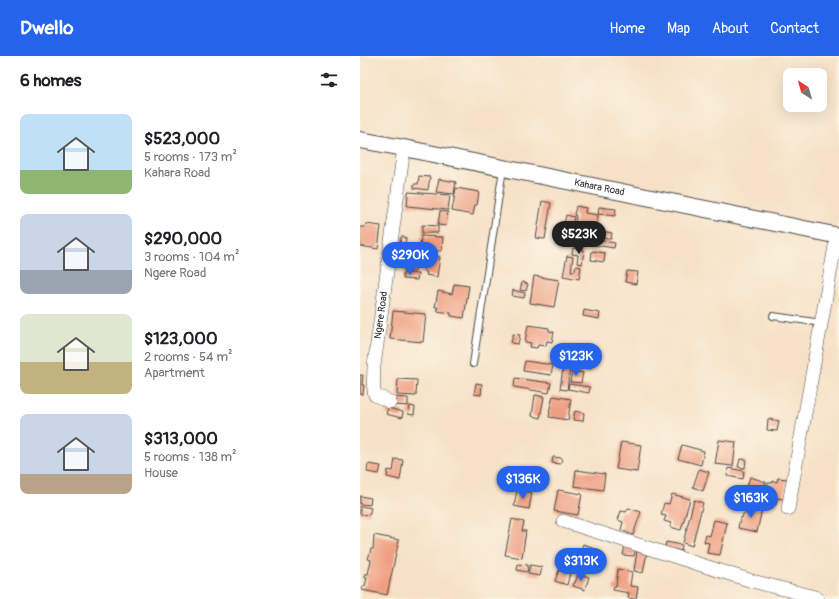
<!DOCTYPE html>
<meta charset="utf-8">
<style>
body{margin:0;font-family:Pangolin,sans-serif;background:#f2f2f2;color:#202124;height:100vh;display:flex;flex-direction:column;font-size:15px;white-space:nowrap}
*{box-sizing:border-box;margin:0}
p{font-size:13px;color:#757577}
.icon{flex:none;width:22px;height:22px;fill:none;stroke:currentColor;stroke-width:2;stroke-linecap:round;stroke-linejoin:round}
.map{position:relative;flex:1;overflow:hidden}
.side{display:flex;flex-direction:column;background:#fff;width:360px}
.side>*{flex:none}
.needle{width:26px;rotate:323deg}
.buttons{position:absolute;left:423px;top:12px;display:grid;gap:8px}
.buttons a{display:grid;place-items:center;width:44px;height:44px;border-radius:8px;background:#fff;box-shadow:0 4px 16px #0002;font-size:20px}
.price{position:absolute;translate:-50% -34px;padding:0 9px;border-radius:14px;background:#2563eb;color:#fff;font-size:13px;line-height:26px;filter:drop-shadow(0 1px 2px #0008)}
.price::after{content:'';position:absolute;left:50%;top:24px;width:12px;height:9px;margin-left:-6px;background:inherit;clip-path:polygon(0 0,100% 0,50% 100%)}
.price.on{background:#222;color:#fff}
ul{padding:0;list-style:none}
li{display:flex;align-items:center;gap:12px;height:100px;padding:0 20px}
li span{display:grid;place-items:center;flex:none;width:112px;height:80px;border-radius:8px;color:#555}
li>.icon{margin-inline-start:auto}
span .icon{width:48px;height:48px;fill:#fffc;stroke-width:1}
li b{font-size:17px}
h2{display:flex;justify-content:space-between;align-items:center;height:48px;padding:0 20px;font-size:17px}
header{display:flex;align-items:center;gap:24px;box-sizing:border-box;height:56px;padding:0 20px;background:#2563eb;color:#fff}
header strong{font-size:19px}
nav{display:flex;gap:22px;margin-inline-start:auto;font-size:14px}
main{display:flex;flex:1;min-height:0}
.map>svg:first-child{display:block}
.building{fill:#ef9e81}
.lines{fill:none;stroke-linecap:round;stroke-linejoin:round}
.service-casing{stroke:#494642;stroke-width:8}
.minor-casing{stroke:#494642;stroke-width:14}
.tertiary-casing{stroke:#494642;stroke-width:18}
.service{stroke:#fff;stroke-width:6}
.minor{stroke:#fff;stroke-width:13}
.tertiary{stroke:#fff;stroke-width:16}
.labels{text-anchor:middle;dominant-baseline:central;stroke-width:3;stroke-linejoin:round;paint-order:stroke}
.street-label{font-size:10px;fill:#2b2b2b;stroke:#fcf5e5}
</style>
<header>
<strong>Dwello</strong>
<nav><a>Home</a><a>Map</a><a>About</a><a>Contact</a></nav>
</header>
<main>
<section class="side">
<h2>6 homes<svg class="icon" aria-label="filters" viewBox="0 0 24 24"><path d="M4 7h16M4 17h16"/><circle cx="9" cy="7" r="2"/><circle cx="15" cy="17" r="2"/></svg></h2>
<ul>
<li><span style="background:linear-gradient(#bfe0f5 70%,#8fb573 0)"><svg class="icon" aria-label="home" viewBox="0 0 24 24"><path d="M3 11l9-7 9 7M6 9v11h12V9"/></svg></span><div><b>$523,000</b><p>5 rooms · 173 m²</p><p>Kahara Road</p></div></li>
<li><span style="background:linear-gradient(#c9d6e8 70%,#9aa5b1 0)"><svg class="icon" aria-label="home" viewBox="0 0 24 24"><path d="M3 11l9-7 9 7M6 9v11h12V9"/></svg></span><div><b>$290,000</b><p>3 rooms · 104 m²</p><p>Ngere Road</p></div></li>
<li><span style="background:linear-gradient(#dfe7d0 60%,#c2b280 0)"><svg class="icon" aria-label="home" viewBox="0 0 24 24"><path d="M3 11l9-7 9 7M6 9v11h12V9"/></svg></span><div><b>$123,000</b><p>2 rooms · 54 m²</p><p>Apartment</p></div></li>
<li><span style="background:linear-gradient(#c9d6e8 75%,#b9a48a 0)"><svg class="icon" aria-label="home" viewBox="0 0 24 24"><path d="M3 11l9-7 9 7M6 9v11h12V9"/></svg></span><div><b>$313,000</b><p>5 rooms · 138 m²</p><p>House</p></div></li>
</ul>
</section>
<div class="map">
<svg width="479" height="543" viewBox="0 0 479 543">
<rect width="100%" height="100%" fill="#fcf5e5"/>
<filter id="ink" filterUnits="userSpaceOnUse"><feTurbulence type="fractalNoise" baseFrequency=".025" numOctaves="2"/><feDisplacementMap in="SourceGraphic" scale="8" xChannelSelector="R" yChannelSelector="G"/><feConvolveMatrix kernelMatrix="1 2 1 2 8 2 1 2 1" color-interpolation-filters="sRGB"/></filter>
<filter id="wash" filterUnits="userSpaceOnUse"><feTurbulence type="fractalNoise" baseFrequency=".012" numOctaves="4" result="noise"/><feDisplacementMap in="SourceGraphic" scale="16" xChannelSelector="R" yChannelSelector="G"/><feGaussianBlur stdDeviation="0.9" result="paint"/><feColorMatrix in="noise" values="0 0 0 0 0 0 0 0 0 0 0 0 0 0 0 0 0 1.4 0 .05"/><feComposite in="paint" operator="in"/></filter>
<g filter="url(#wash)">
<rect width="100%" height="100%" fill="#f6e1c6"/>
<g id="blocks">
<path class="building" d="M59,120L70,121L68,134L54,132V128H58Z
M79,123L96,126L94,138L76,136Z
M96,132L119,136L117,149H115L113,159L92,155Z
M48,136L90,139L88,154L47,150Z
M182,145L191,147L185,183L176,182Z
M216,150L226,152L225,157L238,159L236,173L215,170L216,160L214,159Z
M239,151L256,153L255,160L238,158Z
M80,155L88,156L86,170L78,169Z
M206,159L214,161L208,189L200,187Z
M6,168L21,170L18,193L0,190V171H5Z
M62,169L78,170V177H62Z
M241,175L252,177L251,183L240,182Z
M61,180L83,181L82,195L60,194Z
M41,181H46L45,190H40Z
M222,181L255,187L254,192L221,187Z
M213,192L224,194L222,208L217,207L218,199L212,198Z
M232,195L245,197L244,206L231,204Z
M69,199L80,201L77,221L66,219L67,216L63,215L65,204H69Z
M207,200L213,201L211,215H215L216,210L221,211L219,223L203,220Z
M45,209L56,210L55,216L44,215Z
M267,215L278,216L276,228L265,226Z
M43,217L58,218L57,224L43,223Z
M174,220L199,224L194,251L170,247Z
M162,226L168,228L166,235L160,234Z
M94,228L109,230L104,262L91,260V257L77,255L78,251H75L78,235L92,238Z
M153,234L165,237L164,242L152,240Z
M224,254L240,257L239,263L223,260Z
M33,255L66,258L63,286L30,283Z
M168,269L189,272V275L194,276L192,286L187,285L186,290L178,289L177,292L170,291L171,287L165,286Z
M153,278L160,279L158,288L151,287Z
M204,295L211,296L209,309L202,308Z
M221,299L233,301L231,313L218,311L219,307L213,306L214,300L220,301Z
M165,305L193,309L191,319L163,315Z
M203,312L210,313L207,334L200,333Z
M212,315L223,317L221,327L210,326Z
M0,319H3L2,329H4L3,338H0Z
M155,322L191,327L189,337L154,331Z
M38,323L57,324L56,340L37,339Z
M116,327L122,328L121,339L114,338Z
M209,328L230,331L229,337L208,333Z
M175,339L184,341L180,362L172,360Z
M193,340L211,343L208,364L189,361L190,357L189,356Z
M34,341L48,342V350L34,349Z
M50,350L55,351L54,359L48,358Z
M28,352L43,356L42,362L26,358Z
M215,355L224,357L223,365L213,364Z
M408,363L419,365L417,375L407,374Z
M359,384L376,386L373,410L355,408Z
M261,386L281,389L277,416L256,413Z
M322,389L344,395L341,409L318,403Z
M193,401L202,402L201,408L192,407Z
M35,403L43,404L40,424L27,421L28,414L33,415Z
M380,403L386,404L385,412L378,411Z
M8,408L21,410L19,418L7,416Z
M368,412L384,415L383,423L367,420Z
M339,413L349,416L343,435L333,431Z
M216,414L245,418L243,434L214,430Z
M390,421L406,426L399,445L384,440Z
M418,422L427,423L424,443L417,442L416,449L405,447L408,427H412L413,425L417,426Z
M157,434L172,437L169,453L154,450Z
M198,434L222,438L218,459L194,455Z
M312,438L330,443L321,474L310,471L311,467L304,465L306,460L301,459L304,447L309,448Z
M0,440L11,442L10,449L0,448Z
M334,444L343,447L332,490L323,487Z
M385,449L402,453L397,476L378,472L380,462H382L383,458H385L386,455L384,454Z
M0,450L11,452L9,459L0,458Z
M268,452L281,456L273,479L261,474L263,466L258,464L261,455L266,456Z
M152,463L164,466L162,475H166L162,502L145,499Z
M354,464L367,467L360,499L347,497L349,487L344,486L346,479L350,480Z
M14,479L39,484L27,539L2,534L3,530H5L7,522H5V518H8L11,504L8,503L11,493H13Z
M306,486L322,489L321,495L305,491Z
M223,488L232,491L230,498L221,495Z
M265,490L276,492L274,500L263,499Z
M214,494L219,495L215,511L209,509Z
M277,495L287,496L283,517L274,515Z
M198,500L206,502L203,509L196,507Z
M158,508L168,509L167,516L157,514Z
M170,509L182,511L180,520L168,518Z
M258,513L272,516L270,530L278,531L276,543L268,542L269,537L253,534L254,530H256Z
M199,514L210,517L207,529L195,525Z
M218,518L229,521L225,534L213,530L214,527H215Z"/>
</g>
</g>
<g filter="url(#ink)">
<use href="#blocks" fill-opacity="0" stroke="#494642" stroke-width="1"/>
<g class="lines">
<g class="service-casing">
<path id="service" d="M413,260L462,267
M113,308L143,113"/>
</g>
<g class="minor-casing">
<g id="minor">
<path id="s1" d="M30,346L15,339C12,330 14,320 14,310L44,92"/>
<path d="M428,453L477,179"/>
<path d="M203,465L392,525L455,541L458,543"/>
</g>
</g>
<g class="tertiary-casing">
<g id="tertiary">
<path id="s2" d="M0,84L44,92L479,180"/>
</g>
</g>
<use href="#service" class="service"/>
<use href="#minor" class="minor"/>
<use href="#tertiary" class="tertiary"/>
</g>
</g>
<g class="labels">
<g class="street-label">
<text stroke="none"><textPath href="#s2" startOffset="244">Kahara Road</textPath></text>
<text stroke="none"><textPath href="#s1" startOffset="97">Ngere Road</textPath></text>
</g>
</g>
</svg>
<div class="buttons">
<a><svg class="needle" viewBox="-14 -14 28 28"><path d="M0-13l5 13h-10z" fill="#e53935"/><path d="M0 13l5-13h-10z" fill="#757577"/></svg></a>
</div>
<b class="price on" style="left:219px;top:199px">$523K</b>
<b class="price" style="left:50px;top:220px">$290K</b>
<b class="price" style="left:216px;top:321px">$123K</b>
<b class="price" style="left:163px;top:444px">$136K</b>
<b class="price" style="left:391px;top:463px">$163K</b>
<b class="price" style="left:221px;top:526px">$313K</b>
</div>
</main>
